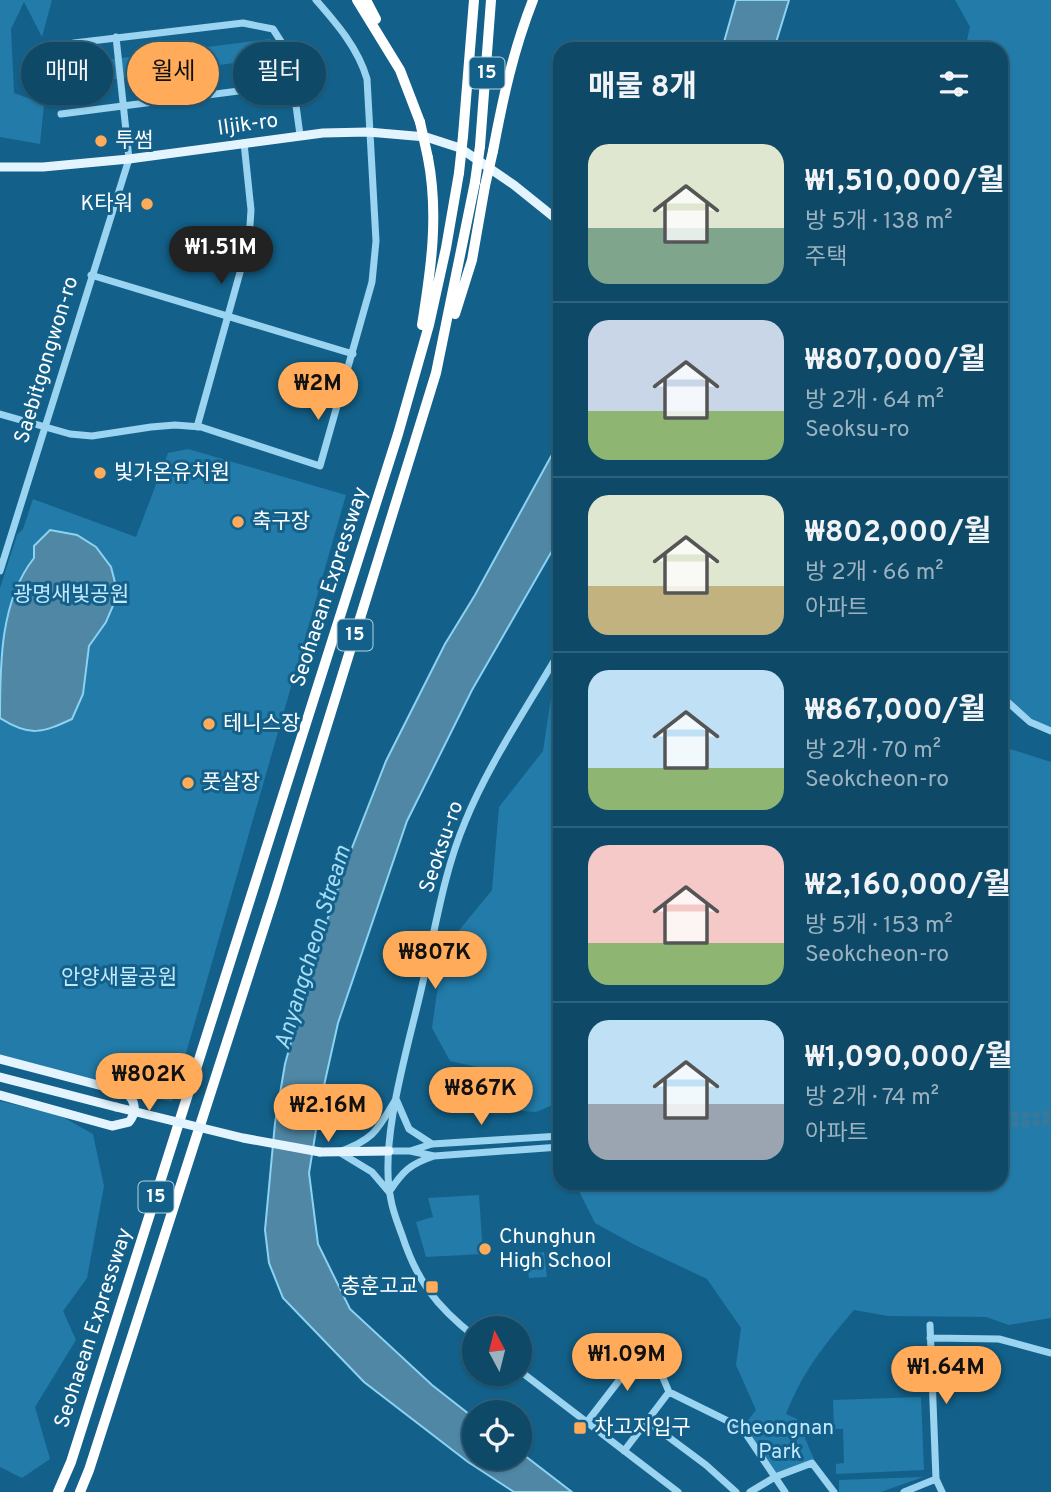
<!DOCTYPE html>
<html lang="ko">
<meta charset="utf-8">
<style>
body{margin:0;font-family:Overpass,"Noto Sans KR",sans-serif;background:#17506e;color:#f1f3f6;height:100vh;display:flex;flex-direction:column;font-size:26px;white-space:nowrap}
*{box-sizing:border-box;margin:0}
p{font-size:23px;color:#9bb2c0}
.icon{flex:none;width:38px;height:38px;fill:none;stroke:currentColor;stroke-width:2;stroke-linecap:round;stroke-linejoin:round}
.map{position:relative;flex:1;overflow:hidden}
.details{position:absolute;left:553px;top:42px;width:455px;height:1148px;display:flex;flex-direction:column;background:#0e4968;border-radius:21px;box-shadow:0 2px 5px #0004,0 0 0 2px #2e617c}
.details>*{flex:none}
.guide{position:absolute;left:21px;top:42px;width:427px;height:63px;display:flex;gap:14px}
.needle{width:46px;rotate:353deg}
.fabs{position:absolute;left:462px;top:1316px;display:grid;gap:14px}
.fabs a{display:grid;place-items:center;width:70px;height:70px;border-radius:50%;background:#0e4968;box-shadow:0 2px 5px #0004,0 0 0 2px #2e617c;font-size:35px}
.price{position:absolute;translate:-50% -60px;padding:0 16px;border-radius:24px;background:#ffab59;color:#111;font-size:23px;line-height:46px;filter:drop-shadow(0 2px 4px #0008)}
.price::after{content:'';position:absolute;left:50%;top:42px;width:21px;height:16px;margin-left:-10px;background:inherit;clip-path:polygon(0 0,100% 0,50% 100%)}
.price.on{background:#222;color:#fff}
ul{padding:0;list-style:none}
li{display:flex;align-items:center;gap:21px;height:175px;padding:0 35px}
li+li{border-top:2px solid #2e617c}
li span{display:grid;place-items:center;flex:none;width:196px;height:140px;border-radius:21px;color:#555}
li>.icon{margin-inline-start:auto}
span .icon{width:84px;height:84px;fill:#fffc;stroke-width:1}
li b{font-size:30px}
h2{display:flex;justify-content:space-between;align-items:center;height:84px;padding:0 35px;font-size:30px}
.chip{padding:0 24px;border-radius:32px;background:#0e4968;box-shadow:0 2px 5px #0004,0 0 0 2px #2e617c;font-size:24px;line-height:63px}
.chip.on{background:#ffab59;color:#111}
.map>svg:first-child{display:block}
.green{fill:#227ba8}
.water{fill:#4f87a4;stroke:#8cd2f3;stroke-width:2}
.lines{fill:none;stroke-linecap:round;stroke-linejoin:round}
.minor-tunnel{stroke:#36799c;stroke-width:7;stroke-dasharray:7 3.5;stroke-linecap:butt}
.minor{stroke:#9ad4f0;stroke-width:7}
.major{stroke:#e3f4ff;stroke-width:9}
.highway{stroke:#fff;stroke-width:10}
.major-bridge{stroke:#e3f4ff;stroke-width:9}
.highway-bridge{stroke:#fff;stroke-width:10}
.poi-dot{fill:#ffab59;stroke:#13618a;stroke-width:2.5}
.labels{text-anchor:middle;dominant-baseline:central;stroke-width:6;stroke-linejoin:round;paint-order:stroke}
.shield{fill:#13618a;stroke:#b8d0dc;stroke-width:2}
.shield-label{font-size:19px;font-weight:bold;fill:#fff}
.street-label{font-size:21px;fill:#fff;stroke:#13618a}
.poi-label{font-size:21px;fill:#fff;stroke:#13618a;text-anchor:start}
.park-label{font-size:21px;fill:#c1e8fc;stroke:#13618a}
.water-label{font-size:23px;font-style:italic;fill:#a6ddf7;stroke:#13618a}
</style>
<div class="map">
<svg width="1051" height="1492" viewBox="0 0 1051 1492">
<rect width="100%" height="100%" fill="#13618a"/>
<path class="green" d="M0,0H52L42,37L24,2L11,29L14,93L44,104L40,144L0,137Z
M955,0H1051V729L1031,718L1001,694V49H965L970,27Z
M270,39L278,57L58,87V66Z
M188,449L346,495L172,1102L0,1056V588L17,535L23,529L33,499L136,537L168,453Z
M560,680V1102L536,1112L511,1110L485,1069L450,1061L432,1028L443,950L492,890L499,807L543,751L551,698Z
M1001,746L1051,762V1318L1009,1325L986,1317L888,1316L854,1310C824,1345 803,1371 786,1414L797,1419L815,1462L775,1477L742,1428L756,1410L736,1365L741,1328L707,1279L635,1245L595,1223L575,1183H1001Z
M0,1101L61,1116L93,1134L104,1186L87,1278L63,1311L76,1340L35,1407L50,1459L22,1478L0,1467Z
M479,1195L483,1254L426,1257L416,1222L433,1217L428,1198Z
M544,1252L547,1277L529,1278L526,1254Z
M921,1397L924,1470L836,1474V1464L844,1463L843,1429H834L833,1400Z
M923,1477L881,1492H839V1480Z"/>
<path class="water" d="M736,0H789L774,49H722Z
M560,440V537L472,690L407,821L338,1023L321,1099L309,1173L318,1244L350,1309L432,1385L474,1418V1458H520V1452L572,1492H514L468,1462L364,1382L283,1298L269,1263L265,1230L275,1123L285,1064L313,962L348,858L386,761L445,644L475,595Z
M50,530L77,535L96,547L111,567L118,594L106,622L89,646L83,694L72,719C42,733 30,737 0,718C0,664 0,601 34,558V546Z"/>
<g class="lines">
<path class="minor-tunnel" d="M1001,1116L1051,1114
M1001,1125L1051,1122"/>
<path class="minor" d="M74,43L243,23L273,29L287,51L290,61L300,135
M61,114L292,84
M91,275L353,354
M0,414L70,434L92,436L151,427L175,425L201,427L320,466L372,282L376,241L367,79C358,48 337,24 316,0
M197,427L249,240L251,210L244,143
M0,571L129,159L116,37
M1001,696L1030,722L1051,731
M432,1144L409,1129L396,1099C377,1130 375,1139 339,1152L372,1172L389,1192C403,1171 410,1164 434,1156
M389,1151H410L434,1156L560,1147
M410,1151L432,1144L560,1136
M930,1325L936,1479L942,1492
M474,1336C436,1306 417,1281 402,1235C398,1224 393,1212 391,1200C378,1142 409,1044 422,986C435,931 443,874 465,822C488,765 529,704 560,651
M930,1338L999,1339L1051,1353
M520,1371L678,1492
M647,1421L706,1465L736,1492
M587,1422L624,1374L652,1363L658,1366L669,1392
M624,1451L669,1392L742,1428L785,1492
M750,1492L775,1477L812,1463L834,1492
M904,1492L936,1479"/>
<path class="major" d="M0,167H43L129,159L323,133L368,132L426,137L460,148L514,185L560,222
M0,1059L125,1092C136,1100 137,1112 129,1122L112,1126L0,1095
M0,1077L116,1107
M320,1152L389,1151"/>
<path class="highway" d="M357,0L400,70L420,122
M366,0L376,19
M463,136L474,0
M480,146L491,0
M493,151C503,98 513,51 533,0
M455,314L472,260L485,186
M422,325C431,269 439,215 428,158
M58,1492L71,1462L398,434L429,325L446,248L459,173
M80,1492L89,1470L274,896L415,441L436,373L475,182"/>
<path class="major-bridge" d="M116,1107L243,1138L320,1152"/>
<path class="highway-bridge" d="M420,122L428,158
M459,173L463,136
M475,182L480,146
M485,186L493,151"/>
</g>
<g class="poi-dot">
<circle cx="101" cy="141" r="7"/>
<circle cx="147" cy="204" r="7"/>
<circle cx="100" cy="473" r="7"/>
<circle cx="238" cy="522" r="7"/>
<circle cx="209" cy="724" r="7"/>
<circle cx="188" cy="783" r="7"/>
<circle cx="485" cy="1249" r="7"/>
<rect x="425" y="1280" width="14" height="14" rx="3.5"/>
<rect x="573" y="1421" width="14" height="14" rx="3.5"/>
</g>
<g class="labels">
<g class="shield">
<rect x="469.5" y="57.5" width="35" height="31" rx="5"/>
<rect x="337.5" y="619.5" width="35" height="31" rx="5"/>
<rect x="138.5" y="1181.5" width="35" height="31" rx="5"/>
</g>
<g class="shield-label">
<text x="487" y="73">15</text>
<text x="355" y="635">15</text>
<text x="156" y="1197">15</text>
</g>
<g class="street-label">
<text transform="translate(248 125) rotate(-8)">Iljik-ro</text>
<text transform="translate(47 360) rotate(-73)">Saebitgongwon-ro</text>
<text transform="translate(330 587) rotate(-72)">Seohaean Expressway</text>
<text transform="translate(442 847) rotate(-71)">Seoksu-ro</text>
<text transform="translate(94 1328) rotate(-72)">Seohaean Expressway</text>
</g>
<g class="poi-label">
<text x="115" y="141">투썸</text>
<text x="133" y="204" text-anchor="end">K타워</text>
<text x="114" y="473">빛가온유치원</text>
<text x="252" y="522">축구장</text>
<text x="223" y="724">테니스장</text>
<text x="202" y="783">풋살장</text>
<text x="499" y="1237">Chunghun<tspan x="499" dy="24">High School</tspan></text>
<text x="418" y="1287" text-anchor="end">충훈고교</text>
<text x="594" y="1428">차고지입구</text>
</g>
<g class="park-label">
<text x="71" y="595">광명새빛공원</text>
<text x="119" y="978">안양새물공원</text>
<text x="780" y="1428">Cheongnan<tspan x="780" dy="24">Park</tspan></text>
</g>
<g class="water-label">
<text transform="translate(314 948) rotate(-73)">Anyangcheon Stream</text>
</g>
</g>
</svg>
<div class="fabs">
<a><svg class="needle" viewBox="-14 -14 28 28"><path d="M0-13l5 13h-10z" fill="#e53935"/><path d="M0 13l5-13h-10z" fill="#9bb2c0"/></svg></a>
<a><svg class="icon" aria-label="locate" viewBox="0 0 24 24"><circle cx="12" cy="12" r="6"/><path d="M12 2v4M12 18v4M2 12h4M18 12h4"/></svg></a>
</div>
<b class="price on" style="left:221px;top:286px">₩1.51M</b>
<b class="price" style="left:318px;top:422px">₩2M</b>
<b class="price" style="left:435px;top:991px">₩807K</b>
<b class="price" style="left:149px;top:1113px">₩802K</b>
<b class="price" style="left:481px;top:1127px">₩867K</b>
<b class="price" style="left:328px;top:1144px">₩2.16M</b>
<b class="price" style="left:627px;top:1393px">₩1.09M</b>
<b class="price" style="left:946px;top:1406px">₩1.64M</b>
<div class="guide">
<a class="chip">매매</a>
<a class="chip on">월세</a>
<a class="chip">필터</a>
</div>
<section class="details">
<h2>매물 8개<svg class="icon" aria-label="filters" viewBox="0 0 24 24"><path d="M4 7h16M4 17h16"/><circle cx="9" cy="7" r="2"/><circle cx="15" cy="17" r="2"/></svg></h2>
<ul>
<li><span style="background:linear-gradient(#dfe7d0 60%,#7fa58c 0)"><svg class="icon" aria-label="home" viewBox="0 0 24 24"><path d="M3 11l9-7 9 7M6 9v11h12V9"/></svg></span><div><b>₩1,510,000/월</b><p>방 5개 · 138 m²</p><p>주택</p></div></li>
<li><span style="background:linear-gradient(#c9d6e8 65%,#8fb573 0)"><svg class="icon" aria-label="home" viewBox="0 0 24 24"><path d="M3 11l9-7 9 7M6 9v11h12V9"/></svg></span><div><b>₩807,000/월</b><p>방 2개 · 64 m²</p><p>Seoksu-ro</p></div></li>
<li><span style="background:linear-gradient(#dfe7d0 65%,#c2b280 0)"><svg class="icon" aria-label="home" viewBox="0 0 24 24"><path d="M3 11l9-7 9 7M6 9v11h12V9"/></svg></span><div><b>₩802,000/월</b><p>방 2개 · 66 m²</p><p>아파트</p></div></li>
<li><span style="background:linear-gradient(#bfe0f5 70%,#8fb573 0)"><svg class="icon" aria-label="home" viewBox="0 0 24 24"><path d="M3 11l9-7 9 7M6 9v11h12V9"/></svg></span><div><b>₩867,000/월</b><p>방 2개 · 70 m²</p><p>Seokcheon-ro</p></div></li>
<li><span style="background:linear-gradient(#f6c9c9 70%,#8fb573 0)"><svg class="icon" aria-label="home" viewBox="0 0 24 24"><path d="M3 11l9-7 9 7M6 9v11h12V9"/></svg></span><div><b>₩2,160,000/월</b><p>방 5개 · 153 m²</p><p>Seokcheon-ro</p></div></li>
<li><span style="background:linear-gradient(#bfe0f5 60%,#9aa5b1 0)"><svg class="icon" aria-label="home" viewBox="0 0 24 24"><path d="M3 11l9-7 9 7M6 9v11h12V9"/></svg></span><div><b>₩1,090,000/월</b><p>방 2개 · 74 m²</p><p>아파트</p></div></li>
</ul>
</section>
</div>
